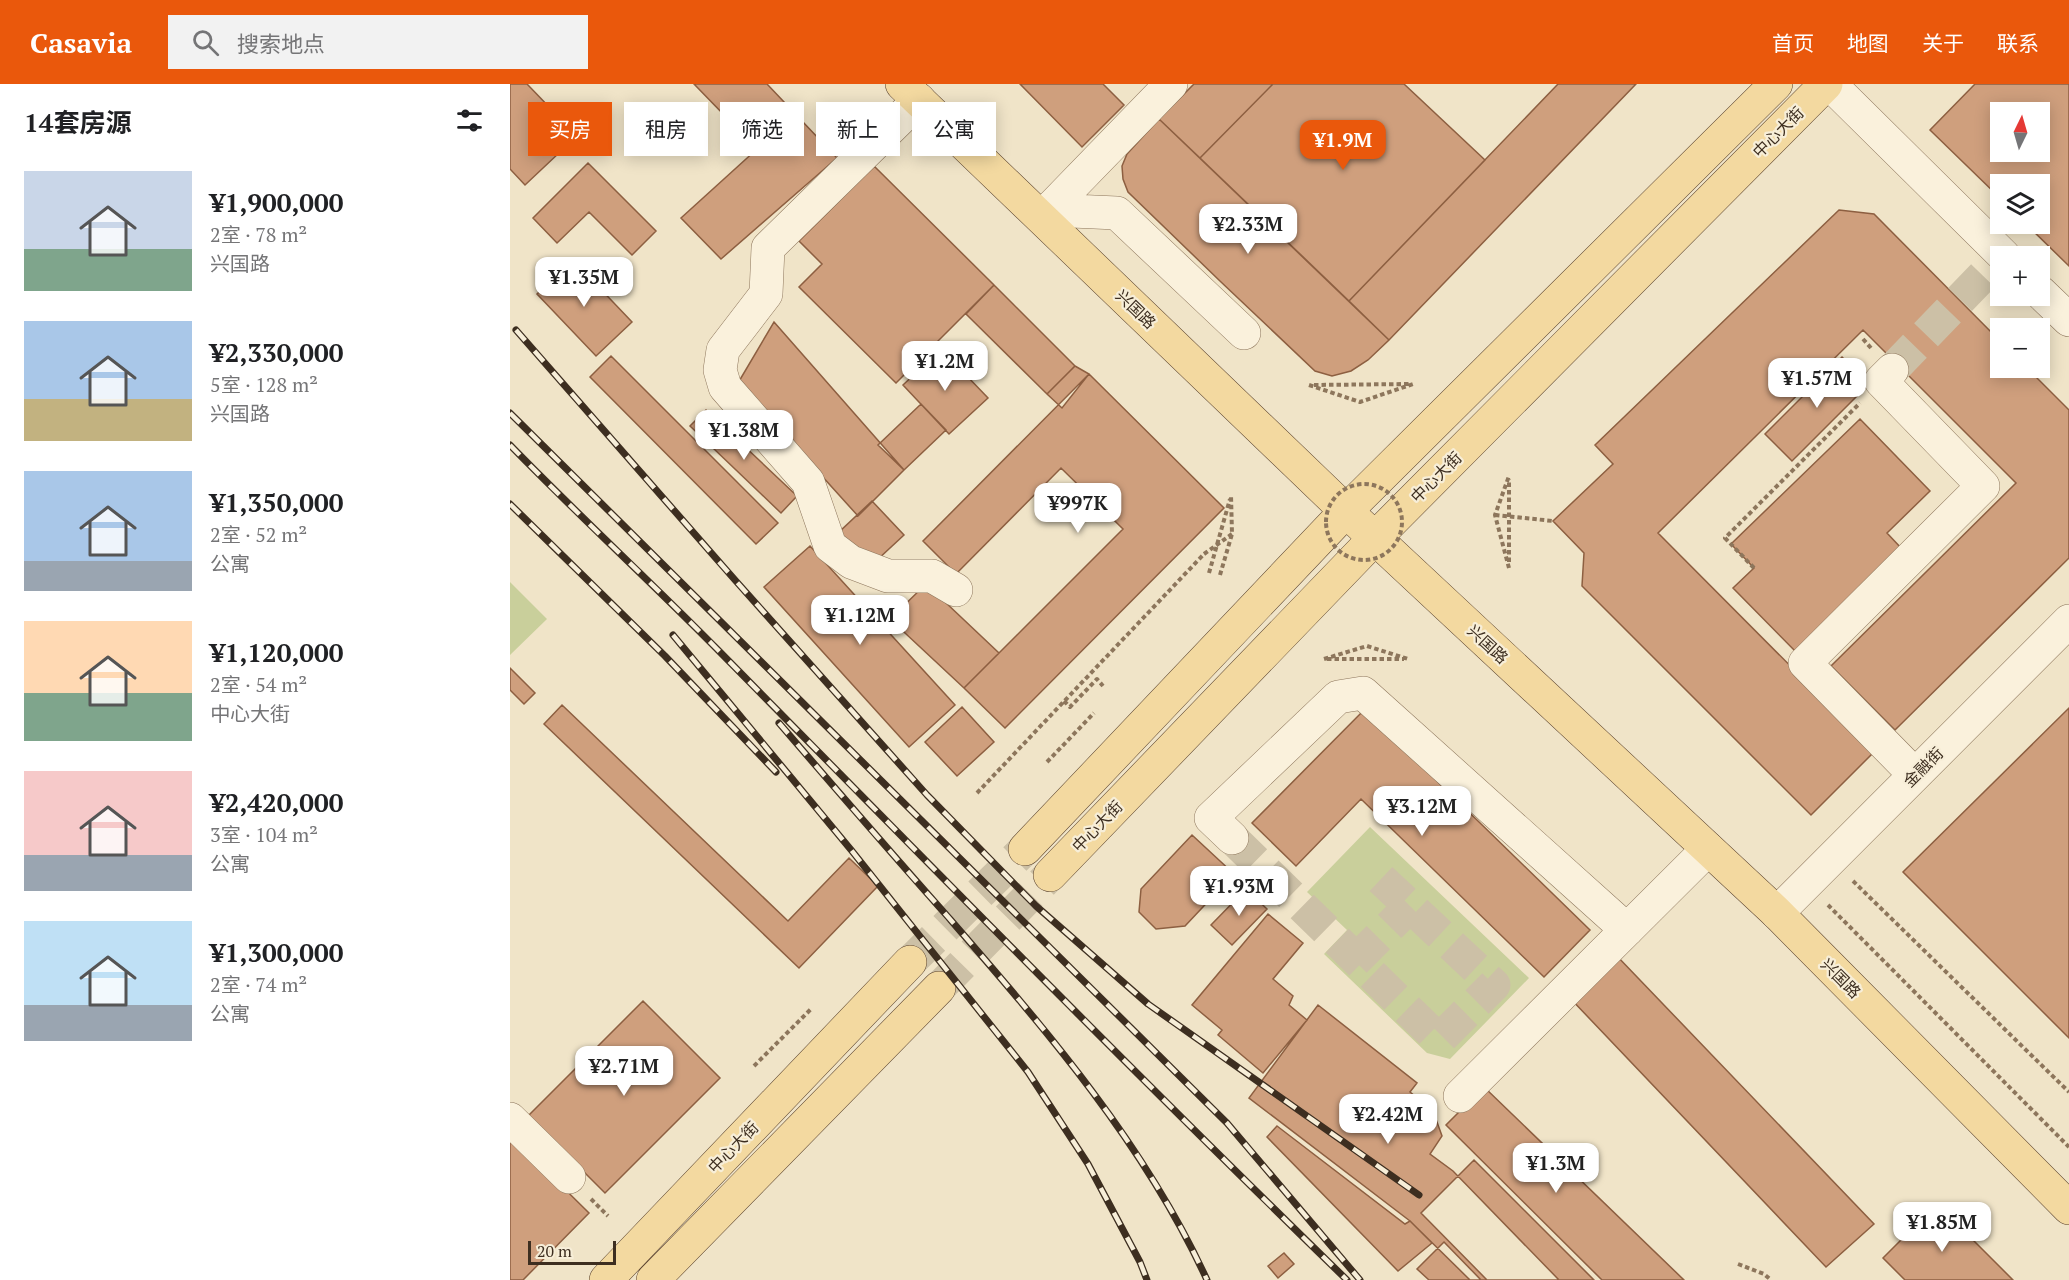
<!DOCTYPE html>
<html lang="zh">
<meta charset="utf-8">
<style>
body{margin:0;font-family:"PT Serif","Noto Sans SC",serif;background:#f2f2f2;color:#202124;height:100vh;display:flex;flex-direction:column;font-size:22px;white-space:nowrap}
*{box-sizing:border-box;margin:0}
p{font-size:20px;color:#757577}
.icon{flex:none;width:33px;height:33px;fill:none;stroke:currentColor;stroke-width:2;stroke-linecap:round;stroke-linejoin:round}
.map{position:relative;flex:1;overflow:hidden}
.drawer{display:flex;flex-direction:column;background:#fff;width:510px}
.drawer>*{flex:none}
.banner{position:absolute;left:18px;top:18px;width:570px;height:54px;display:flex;gap:12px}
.needle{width:39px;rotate:5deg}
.fabs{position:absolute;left:1480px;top:18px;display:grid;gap:12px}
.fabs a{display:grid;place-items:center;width:60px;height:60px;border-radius:0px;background:#fff;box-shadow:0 3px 15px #0003;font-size:30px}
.scale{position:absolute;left:18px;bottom:15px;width:88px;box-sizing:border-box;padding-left:6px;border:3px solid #3d2e20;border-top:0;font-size:16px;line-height:21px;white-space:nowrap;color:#3d2e20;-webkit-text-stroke:4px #f7eed8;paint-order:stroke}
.price{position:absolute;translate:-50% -51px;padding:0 14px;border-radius:12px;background:#fff;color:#222;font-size:20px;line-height:39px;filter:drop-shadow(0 2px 3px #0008)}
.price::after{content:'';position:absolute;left:50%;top:36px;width:18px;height:14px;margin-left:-9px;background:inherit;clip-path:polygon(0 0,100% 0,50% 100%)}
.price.current{background:#ea580c;color:#fff}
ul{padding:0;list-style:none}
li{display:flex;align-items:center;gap:18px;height:150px;padding:0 24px}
li span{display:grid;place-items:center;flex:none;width:168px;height:120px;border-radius:0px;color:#555}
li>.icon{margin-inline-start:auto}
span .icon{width:72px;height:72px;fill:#fffc;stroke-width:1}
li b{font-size:26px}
h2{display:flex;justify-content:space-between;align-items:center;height:72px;padding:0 24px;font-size:26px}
.chip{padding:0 21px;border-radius:0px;background:#fff;box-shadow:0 3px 15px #0003;font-size:21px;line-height:54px}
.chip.current{background:#ea580c;color:#fff}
header{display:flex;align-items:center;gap:36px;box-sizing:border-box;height:84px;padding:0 30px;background:#ea580c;color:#fff}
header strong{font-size:28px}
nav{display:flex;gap:33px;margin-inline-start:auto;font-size:21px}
.search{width:420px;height:54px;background:#f2f2f2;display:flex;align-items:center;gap:15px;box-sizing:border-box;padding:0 21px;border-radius:0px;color:#757577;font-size:22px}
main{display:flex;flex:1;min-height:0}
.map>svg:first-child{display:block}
.green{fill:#c9cf9b}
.building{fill:#cf9f7d;stroke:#8d5f41;stroke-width:1.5;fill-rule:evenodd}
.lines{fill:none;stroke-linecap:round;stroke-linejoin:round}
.minor-tunnel{stroke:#ccc0a6;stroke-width:33;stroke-dasharray:33 16;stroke-linecap:butt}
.major-tunnel{stroke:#ccc0a6;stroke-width:33;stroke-dasharray:33 16;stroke-linecap:butt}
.minor-casing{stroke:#8d765c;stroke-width:34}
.major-casing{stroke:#5b4430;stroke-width:34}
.path{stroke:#8d765c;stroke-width:4;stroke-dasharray:4.5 3;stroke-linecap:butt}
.minor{stroke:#faf1dc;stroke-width:33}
.major{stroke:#f3d9a0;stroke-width:33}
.rail-casing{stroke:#3d2e20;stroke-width:7}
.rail{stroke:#f7eed8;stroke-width:4.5;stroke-dasharray:14;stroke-linecap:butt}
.path-bridge{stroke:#8d765c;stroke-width:4;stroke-dasharray:4.5 3;stroke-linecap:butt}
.labels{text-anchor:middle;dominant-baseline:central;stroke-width:4.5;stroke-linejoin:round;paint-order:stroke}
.street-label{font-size:16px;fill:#3d2e20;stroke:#f7eed8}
</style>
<header>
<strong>Casavia</strong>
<div class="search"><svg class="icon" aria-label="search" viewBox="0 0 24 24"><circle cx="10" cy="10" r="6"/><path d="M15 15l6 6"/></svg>搜索地点</div>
<nav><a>首页</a><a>地图</a><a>关于</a><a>联系</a></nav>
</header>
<main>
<section class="drawer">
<h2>14套房源<svg class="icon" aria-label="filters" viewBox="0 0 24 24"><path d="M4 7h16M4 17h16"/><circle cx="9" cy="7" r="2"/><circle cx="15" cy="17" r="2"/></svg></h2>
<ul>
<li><span style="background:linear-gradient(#c9d6e8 65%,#7fa58c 0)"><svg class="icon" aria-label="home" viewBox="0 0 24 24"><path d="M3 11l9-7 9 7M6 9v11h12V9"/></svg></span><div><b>¥1,900,000</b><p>2室 · 78 m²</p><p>兴国路</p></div></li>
<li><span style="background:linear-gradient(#a9c7e8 65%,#c2b280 0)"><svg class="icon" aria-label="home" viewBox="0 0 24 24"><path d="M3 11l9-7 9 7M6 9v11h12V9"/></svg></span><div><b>¥2,330,000</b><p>5室 · 128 m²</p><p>兴国路</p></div></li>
<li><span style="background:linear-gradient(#a9c7e8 75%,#9aa5b1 0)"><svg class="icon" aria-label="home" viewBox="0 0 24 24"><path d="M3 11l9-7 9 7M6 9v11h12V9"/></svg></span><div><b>¥1,350,000</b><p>2室 · 52 m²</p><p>公寓</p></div></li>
<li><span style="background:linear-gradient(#ffd9b3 60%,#7fa58c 0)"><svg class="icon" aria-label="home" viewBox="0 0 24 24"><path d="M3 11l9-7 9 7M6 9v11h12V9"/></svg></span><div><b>¥1,120,000</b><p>2室 · 54 m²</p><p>中心大街</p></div></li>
<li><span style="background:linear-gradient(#f6c9c9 70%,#9aa5b1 0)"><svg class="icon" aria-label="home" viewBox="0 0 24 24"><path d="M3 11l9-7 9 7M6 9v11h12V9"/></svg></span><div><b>¥2,420,000</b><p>3室 · 104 m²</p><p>公寓</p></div></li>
<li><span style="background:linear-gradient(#bfe0f5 70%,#9aa5b1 0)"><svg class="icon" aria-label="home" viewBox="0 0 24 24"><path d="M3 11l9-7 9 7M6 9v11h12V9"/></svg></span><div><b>¥1,300,000</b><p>2室 · 74 m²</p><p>公寓</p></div></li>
</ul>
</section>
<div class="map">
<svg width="1559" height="1196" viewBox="0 0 1559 1196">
<rect width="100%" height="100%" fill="#f0e4c8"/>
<path class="green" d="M0,498L37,535L0,571Z
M860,743L1019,894L940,975L917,969L814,870L837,846L797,808Z"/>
<path class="building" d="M0,0H17L67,52L15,101L0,85Z
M184,0H257L327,74L211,175L171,134L247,65Z
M510,0H593L614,21L572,63Z
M684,0H763L690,74L649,35Z
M763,0H894L975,76L839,217L690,74Z
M1048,0H1126L879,256L839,217Z
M1465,0H1559V182L1516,140H1530V100H1491V115L1420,46ZM1491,28H1530V68H1491Z
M649,35L879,256L858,276L841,287L822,292L805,287L711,198L618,108L613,95L612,82L617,70Z
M78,79L146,147L122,171L79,128L47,159L23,134Z
M364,82L484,201L386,299L289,203L312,180L289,157Z
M1329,126L1364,130L1491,258V284H1517L1559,326V474L1385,646L1321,582L1506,399L1353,246L1148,449L1365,667L1301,731L1072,502L1074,469L1043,437L1103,380L1085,361Z
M63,176L122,238L86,272L27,210Z
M484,201L565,282L537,310L456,230Z
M264,238L394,386L348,432L228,299Z
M431,265L478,314L439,350L393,301Z
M101,272L268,439L246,460L80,293Z
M1332,273L1359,300L1282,377L1255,350Z
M565,282L579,290L552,324L537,310Z
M579,290L714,424L495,644L454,604L613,445L551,384L446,490L413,457Z
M411,320L436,346L394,386L368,361Z
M196,326L287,412L271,429L180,342Z
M1350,335L1420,407L1377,449L1392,465L1286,568L1223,504L1244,484L1221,460Z
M362,417L394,451L367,476L327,450Z
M300,462L445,621L399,663L254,503Z
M416,500L489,569L454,604L380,535Z
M0,584L25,609L14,620L0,606Z
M52,621L278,837L339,774L368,802L289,884L34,640Z
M452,623L484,658L447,692L415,658Z
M1559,624V954L1393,788Z
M854,626L1080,846L1034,893L851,715L786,782L742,739Z
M682,751L724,790L675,842L646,845L629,828L631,805Z
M736,805L757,825L722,861L701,841Z
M758,830L793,859L763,895L783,912L779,921L797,936L753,989L708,951L712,946L682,921Z
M1105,870L1364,1140L1316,1183L1059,913Z
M133,917L210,994L95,1109L18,1032Z
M808,921L907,999L900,1008L923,1027L932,1052L920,1070L943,1087L1049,1196H960L900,1137L739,1014Z
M974,1003L1174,1196H1092L936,1041Z
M767,1042L895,1140L900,1137L922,1159L888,1187L757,1053Z
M0,1051L79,1129L13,1196H0Z
M964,1076L1084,1196H977L911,1129Z
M1427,1120L1503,1196H1395L1373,1174Z
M934,1158L971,1196H919L907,1185Z
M774,1169L784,1180L768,1194L758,1182Z"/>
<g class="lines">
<path class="minor-tunnel" d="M1382,286L1491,173
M722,754L929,956L984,901L871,795
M845,877L900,822"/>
<path class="major-tunnel" d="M400,878L515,765
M429,904L540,791"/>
<g class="minor-casing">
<path id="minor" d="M1320,0L1494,172
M409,16L258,164L256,210L213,266L210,286L215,303L298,398L320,462L341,478L378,492H422L446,506
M539,126L607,129L734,249
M532,133L661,0
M1530,208L1559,236
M1382,286L1371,297L1473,402L1295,579L1405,691
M722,754L701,734L828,613L853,609L1117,846
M1267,829L1559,537
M950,1012L1198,765
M0,1035L59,1093"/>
</g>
<g class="major-casing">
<path id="major" d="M392,0L836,427L1267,829L1559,1124
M515,765L836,427L1266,0
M540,791L865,454L1316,0
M96,1196L400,878
M143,1196L429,904"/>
</g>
<path class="path" d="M1353,255L1361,264
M799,301L850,318L903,300
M804,301L899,300
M999,478V395
M999,484L985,431L999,392
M1244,484L1215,454L1350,319
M699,489L720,415
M710,491L722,450L721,411
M814,575L857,562L898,575
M817,575H894
M554,617L560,623L587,595L593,602
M537,678L584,629
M467,709L694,470
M1343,797L1559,1008
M1318,821L1559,1063
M244,982L301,925
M81,1115L98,1132
M1228,1180L1254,1190L1261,1196"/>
<use href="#minor" class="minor"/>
<use href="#major" class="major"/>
<g class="rail-casing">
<path id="rail" d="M6,246L225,496L417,711L526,822L638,920L909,1111
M0,329L717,1039L850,1196
M0,361C68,431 139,496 207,565C416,777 624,989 837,1196
M0,420L155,572L266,688
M163,551L342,767L518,988L578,1080L630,1178L637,1196
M269,639C325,704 382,770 439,834C536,946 635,1060 697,1196"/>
</g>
<use href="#rail" class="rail"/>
<path class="path-bridge" d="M816 438a38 38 0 1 1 76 0a38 38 0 1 1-76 0Z
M985,431L1043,437
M694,470L722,450"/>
</g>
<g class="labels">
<g class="street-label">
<text transform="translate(1268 48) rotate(-45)">中心大街</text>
<text transform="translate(626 225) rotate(44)">兴国路</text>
<text transform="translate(926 393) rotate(-45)">中心大街</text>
<text transform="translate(978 560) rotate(43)">兴国路</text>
<text transform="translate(1413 683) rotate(-45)">金融街</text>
<text transform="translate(587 742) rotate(-46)">中心大街</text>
<text transform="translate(1331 894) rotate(45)">兴国路</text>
<text transform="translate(223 1063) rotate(-46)">中心大街</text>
</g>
</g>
</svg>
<div class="fabs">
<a><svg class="needle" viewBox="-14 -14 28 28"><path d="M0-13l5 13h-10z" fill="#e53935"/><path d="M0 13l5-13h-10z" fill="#757577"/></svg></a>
<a><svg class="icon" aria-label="layers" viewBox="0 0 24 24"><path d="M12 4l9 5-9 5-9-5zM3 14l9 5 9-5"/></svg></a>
<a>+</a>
<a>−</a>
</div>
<div class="scale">20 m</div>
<b class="price current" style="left:833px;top:87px">¥1.9M</b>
<b class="price" style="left:738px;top:171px">¥2.33M</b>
<b class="price" style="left:74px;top:224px">¥1.35M</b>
<b class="price" style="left:435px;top:308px">¥1.2M</b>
<b class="price" style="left:1307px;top:325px">¥1.57M</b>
<b class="price" style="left:234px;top:377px">¥1.38M</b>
<b class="price" style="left:568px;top:450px">¥997K</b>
<b class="price" style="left:350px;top:562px">¥1.12M</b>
<b class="price" style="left:912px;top:753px">¥3.12M</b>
<b class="price" style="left:729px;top:833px">¥1.93M</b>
<b class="price" style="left:114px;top:1013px">¥2.71M</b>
<b class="price" style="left:878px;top:1061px">¥2.42M</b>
<b class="price" style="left:1046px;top:1110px">¥1.3M</b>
<b class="price" style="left:1432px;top:1169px">¥1.85M</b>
<div class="banner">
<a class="chip current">买房</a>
<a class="chip">租房</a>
<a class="chip">筛选</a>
<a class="chip">新上</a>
<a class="chip">公寓</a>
</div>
</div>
</main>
